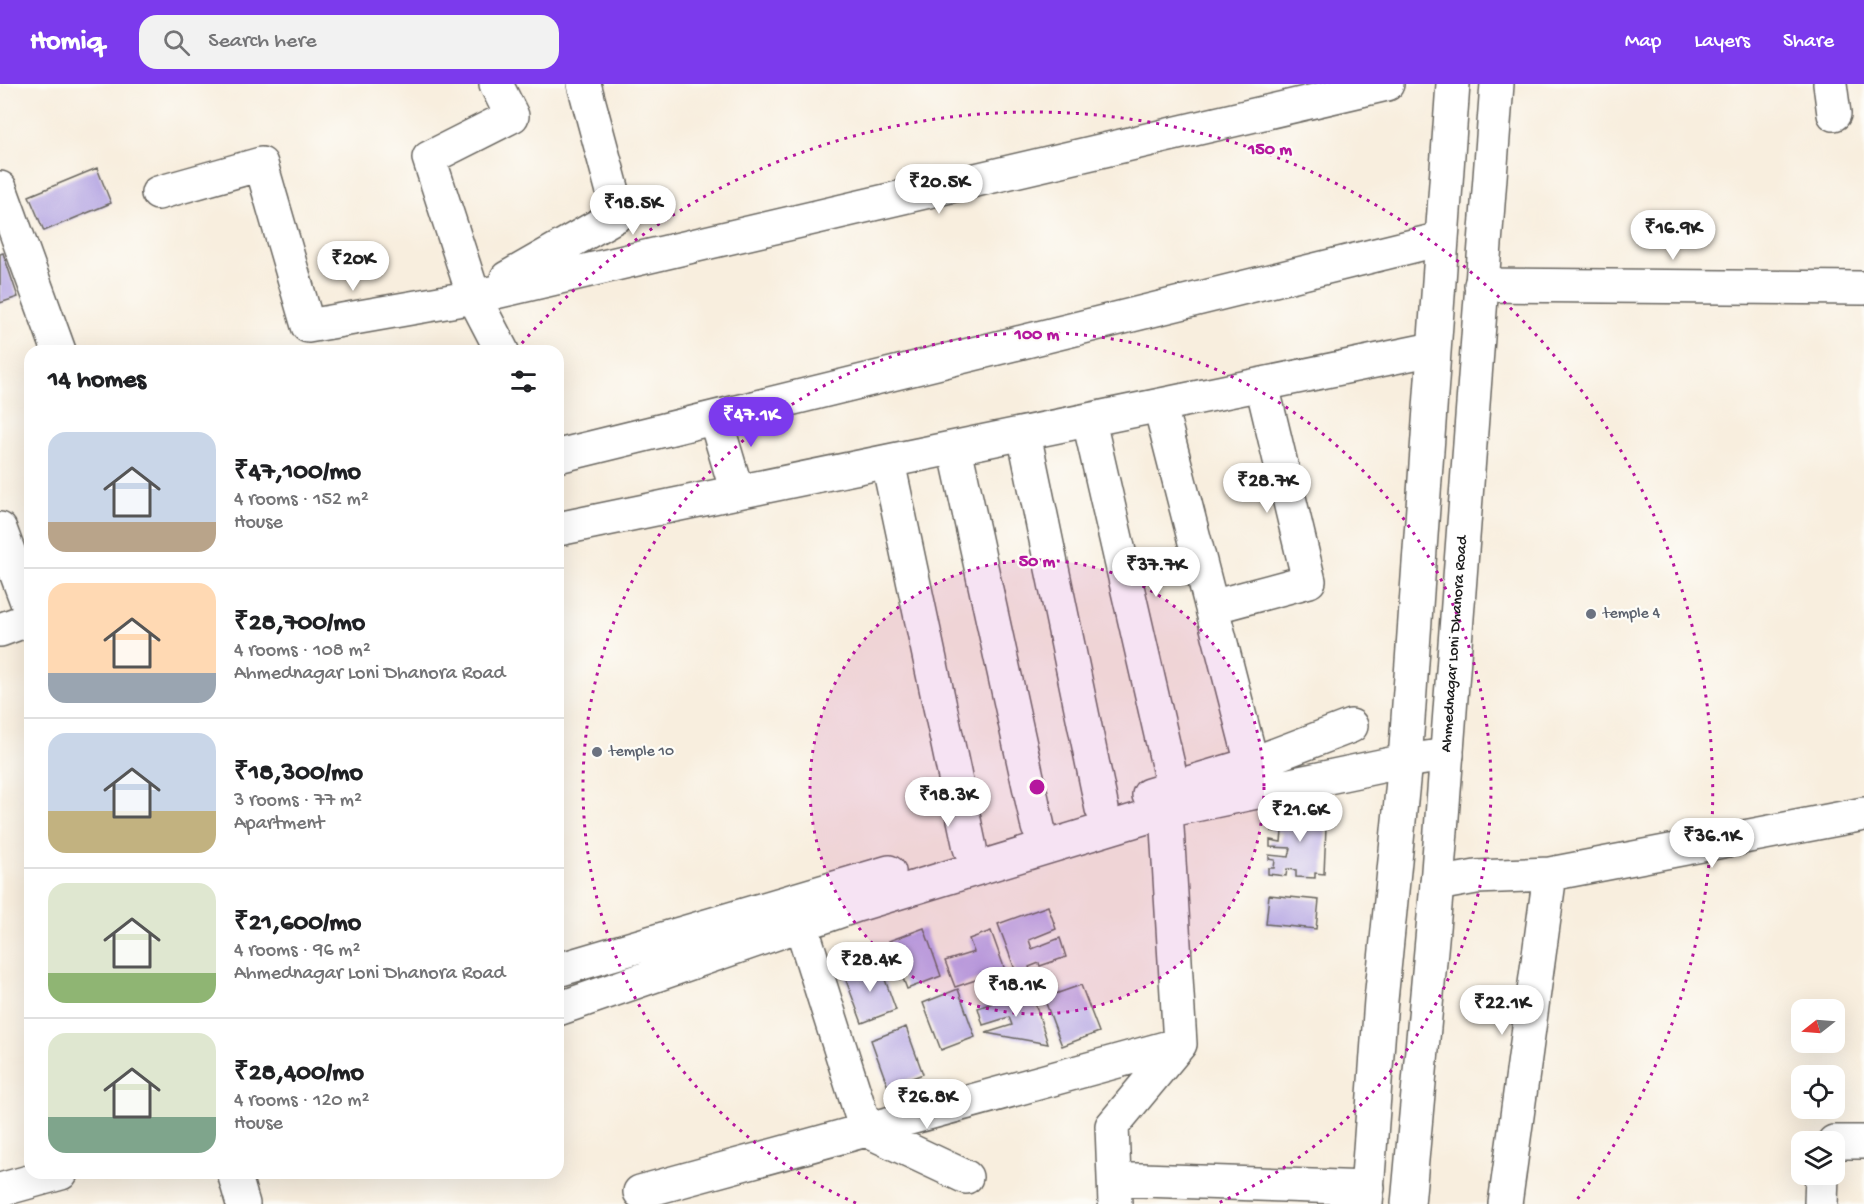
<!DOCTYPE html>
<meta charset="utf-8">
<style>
body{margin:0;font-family:"Gochi Hand",sans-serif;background:#f2f2f2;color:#202124;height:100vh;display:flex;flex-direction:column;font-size:22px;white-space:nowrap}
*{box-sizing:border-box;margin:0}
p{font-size:20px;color:#757577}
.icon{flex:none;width:33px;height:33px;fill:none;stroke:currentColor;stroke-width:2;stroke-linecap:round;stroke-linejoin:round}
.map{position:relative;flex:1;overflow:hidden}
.sheet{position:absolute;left:24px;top:261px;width:540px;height:834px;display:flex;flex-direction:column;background:#fff;border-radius:18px;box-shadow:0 6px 24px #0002}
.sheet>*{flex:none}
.needle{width:39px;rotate:253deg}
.tools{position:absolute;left:1791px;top:915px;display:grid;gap:12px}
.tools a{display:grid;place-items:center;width:54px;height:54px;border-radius:12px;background:#fff;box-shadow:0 6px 24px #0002;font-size:30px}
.price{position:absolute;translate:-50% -51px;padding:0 14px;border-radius:21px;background:#fff;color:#222;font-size:20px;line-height:39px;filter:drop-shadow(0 2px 3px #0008)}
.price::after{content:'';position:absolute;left:50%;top:36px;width:18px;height:14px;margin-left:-9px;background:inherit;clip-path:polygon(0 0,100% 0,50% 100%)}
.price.current{background:#7c3aed;color:#fff}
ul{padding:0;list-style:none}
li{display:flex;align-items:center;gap:18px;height:150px;padding:0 24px}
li+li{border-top:2px solid #e0e0e0}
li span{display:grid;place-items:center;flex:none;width:168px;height:120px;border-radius:18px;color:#555}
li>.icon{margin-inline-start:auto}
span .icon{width:72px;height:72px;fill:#fffc;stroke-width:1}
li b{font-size:26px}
h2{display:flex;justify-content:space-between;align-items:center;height:72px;padding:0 24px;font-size:26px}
header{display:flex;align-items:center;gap:36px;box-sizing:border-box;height:84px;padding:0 30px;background:#7c3aed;color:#fff}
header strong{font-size:28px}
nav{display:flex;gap:33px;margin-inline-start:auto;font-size:21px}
.search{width:420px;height:54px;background:#f2f2f2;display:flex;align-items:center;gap:15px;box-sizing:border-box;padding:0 21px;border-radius:18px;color:#757577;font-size:22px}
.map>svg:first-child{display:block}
.building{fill:#b4a4e2}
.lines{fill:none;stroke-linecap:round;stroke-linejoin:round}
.minor-casing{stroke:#696660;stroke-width:36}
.major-casing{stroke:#696660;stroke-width:36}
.minor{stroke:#fff;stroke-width:33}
.major{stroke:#fff;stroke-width:33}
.ring{fill:none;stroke:#b5179e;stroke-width:3;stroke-dasharray:3 6}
.worship-dot{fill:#6b7280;stroke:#fdfcf7;stroke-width:2}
.labels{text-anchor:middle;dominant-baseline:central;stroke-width:4.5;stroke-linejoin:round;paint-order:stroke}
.worship-label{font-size:16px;fill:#5b616d;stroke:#fdfcf7;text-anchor:start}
.street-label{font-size:16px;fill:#1c1c1c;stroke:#fdfcf7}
.centre{fill:#b5179e;stroke:#fdfcf7;stroke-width:3}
.ring-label{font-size:18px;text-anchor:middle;font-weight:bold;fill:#b5179e;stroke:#fdfcf7;stroke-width:4.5;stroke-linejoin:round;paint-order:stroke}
</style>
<header>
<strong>Homiq</strong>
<div class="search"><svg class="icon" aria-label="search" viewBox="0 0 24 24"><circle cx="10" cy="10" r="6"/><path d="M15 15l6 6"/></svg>Search here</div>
<nav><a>Map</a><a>Layers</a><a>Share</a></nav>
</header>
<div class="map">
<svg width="1864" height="1120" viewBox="0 0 1864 1120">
<rect width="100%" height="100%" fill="#fdfcf7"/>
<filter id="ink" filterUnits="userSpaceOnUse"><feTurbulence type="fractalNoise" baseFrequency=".0167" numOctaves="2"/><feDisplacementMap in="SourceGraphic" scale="12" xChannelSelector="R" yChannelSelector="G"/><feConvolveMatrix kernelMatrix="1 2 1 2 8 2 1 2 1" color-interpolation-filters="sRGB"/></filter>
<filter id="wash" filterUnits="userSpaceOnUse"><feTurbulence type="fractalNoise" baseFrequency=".008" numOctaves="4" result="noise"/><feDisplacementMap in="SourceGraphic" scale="24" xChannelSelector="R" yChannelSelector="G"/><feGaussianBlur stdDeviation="1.35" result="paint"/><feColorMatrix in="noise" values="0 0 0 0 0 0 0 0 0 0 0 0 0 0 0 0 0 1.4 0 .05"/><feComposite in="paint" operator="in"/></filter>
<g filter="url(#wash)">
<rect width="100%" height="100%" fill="#f8eede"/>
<g id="blocks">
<path class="building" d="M97,84L111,119L44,147L29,112Z
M3,169L18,213L0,219V170Z
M1321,720H1327L1324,790L1315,789V794L1296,793V786L1287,785L1286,792L1268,790V784H1274L1275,776L1269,775V771L1289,773L1291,764L1270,763V756L1281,758L1282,748L1272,747L1273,726L1295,728L1294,732L1308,733L1309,725L1320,726Z
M1269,811L1319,816L1316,845L1266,840Z
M1048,822L1056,845L1029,856L1032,865L1060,854L1066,873L1040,882L1039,879L1029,883L1030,886L1017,891L998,840Z
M924,844L941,892L907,905L889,857Z
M991,847L1005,886L955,903L945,877L974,868L969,855Z
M879,879L896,926L862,939L844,891Z
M1081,901L1099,948L1062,962L1044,914Z
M958,905L975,953L941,966L923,919Z
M1031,906L1048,960L986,949L1012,941L1009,933L983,941L978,924Z
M906,943L923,990L888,1003L871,956Z"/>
</g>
</g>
<g filter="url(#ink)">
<use href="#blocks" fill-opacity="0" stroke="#696660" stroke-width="1.5"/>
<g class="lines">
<g class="minor-casing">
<path id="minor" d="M1830,0L1834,30
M0,104L59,267
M158,109L261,80L308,242L474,213L429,74L512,32L496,0
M507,194L619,130L584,0
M1481,201L1864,204
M502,267L474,213L1387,0
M1160,322L1252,680
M715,334L737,408
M1089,337L1173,703
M1024,350L1102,725
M955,364L1038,743
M558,372L1441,155
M888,378L970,764
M0,445L30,526
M558,445L1433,265
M1212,523L1309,497L1262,301
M0,546L30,535
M1149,711L1252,680L1351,642
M1437,800L1476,793L1550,790L1864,730
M801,841L866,1046L966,1093
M558,886L889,788
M558,925L857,821L1166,727L1405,677L1447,671
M1834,1058H1864
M234,1089L243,1120
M1114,1095L1368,1104
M0,1106L61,1089
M640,1108L1180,960L1166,727
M1115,1120L1112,1042L1180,960
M1505,1120L1550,790
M1821,1120L1822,1090"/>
</g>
<g class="major-casing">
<g id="major">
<path d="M1366,1120L1381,916L1405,677L1453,0"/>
<path id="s1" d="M1408,1120L1437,800L1497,0"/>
</g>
</g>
<use href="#minor" class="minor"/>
<use href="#major" class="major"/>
</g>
</g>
<circle cx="1037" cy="703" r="227" fill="#b5179e" fill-opacity=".12"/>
<g class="ring">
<circle cx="1037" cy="703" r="227"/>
<path d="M856 1119A454 454 0 1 1 1218 1119"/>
<path d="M516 266A680 680 0 0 1 1576 1117"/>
</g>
<g class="worship-dot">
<circle cx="1591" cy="530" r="6"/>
<circle cx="597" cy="668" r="6"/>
</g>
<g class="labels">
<g class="worship-label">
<text x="1603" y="530">temple 4</text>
<text x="609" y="668">temple 10</text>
</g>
<g class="street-label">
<text stroke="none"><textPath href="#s1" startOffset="562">Ahmednagar Loni Dhanora Road</textPath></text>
</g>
</g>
<circle cx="1037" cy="703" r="9" class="centre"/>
<g class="ring-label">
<text x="1270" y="70">150 m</text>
<text x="1037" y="255">100 m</text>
<text x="1037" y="482">50 m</text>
</g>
</svg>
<div class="tools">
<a><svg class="needle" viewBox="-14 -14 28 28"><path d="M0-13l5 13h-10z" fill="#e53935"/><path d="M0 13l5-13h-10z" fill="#757577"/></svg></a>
<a><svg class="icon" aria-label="locate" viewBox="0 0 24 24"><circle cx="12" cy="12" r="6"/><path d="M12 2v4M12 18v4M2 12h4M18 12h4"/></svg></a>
<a><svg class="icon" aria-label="layers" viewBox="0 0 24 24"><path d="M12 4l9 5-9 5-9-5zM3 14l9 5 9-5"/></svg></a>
</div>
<b class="price" style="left:939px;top:131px">₹20.5K</b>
<b class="price" style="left:633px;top:152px">₹18.5K</b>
<b class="price" style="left:1673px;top:177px">₹16.9K</b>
<b class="price" style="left:353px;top:208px">₹20K</b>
<b class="price current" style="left:751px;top:364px">₹47.1K</b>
<b class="price" style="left:1267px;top:430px">₹28.7K</b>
<b class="price" style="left:1156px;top:514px">₹37.7K</b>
<b class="price" style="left:948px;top:744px">₹18.3K</b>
<b class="price" style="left:1300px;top:759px">₹21.6K</b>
<b class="price" style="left:1712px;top:785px">₹36.1K</b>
<b class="price" style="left:870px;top:909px">₹28.4K</b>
<b class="price" style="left:1016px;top:934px">₹18.1K</b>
<b class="price" style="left:1502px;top:952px">₹22.1K</b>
<b class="price" style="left:927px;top:1046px">₹26.8K</b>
<section class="sheet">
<h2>14 homes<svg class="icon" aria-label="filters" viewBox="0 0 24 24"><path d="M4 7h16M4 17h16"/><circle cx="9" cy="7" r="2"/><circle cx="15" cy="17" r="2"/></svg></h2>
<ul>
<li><span style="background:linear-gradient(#c9d6e8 75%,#b9a48a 0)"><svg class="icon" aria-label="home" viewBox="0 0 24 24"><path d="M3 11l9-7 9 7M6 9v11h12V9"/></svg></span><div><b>₹47,100/mo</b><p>4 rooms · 152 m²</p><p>House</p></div></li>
<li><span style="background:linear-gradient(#ffd9b3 75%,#9aa5b1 0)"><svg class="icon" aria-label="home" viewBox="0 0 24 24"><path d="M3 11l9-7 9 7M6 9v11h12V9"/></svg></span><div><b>₹28,700/mo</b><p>4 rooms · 108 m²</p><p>Ahmednagar Loni Dhanora Road</p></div></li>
<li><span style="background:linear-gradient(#c9d6e8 65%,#c2b280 0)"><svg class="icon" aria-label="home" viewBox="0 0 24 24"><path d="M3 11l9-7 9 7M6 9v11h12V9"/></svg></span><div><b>₹18,300/mo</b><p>3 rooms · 77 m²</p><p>Apartment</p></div></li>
<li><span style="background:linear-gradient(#dfe7d0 75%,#8fb573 0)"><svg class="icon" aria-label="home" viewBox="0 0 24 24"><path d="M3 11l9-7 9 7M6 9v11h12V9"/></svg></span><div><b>₹21,600/mo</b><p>4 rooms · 96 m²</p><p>Ahmednagar Loni Dhanora Road</p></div></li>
<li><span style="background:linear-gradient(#dfe7d0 70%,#7fa58c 0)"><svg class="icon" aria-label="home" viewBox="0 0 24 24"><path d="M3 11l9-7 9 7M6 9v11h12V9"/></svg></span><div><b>₹28,400/mo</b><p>4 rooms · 120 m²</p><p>House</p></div></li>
</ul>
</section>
</div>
